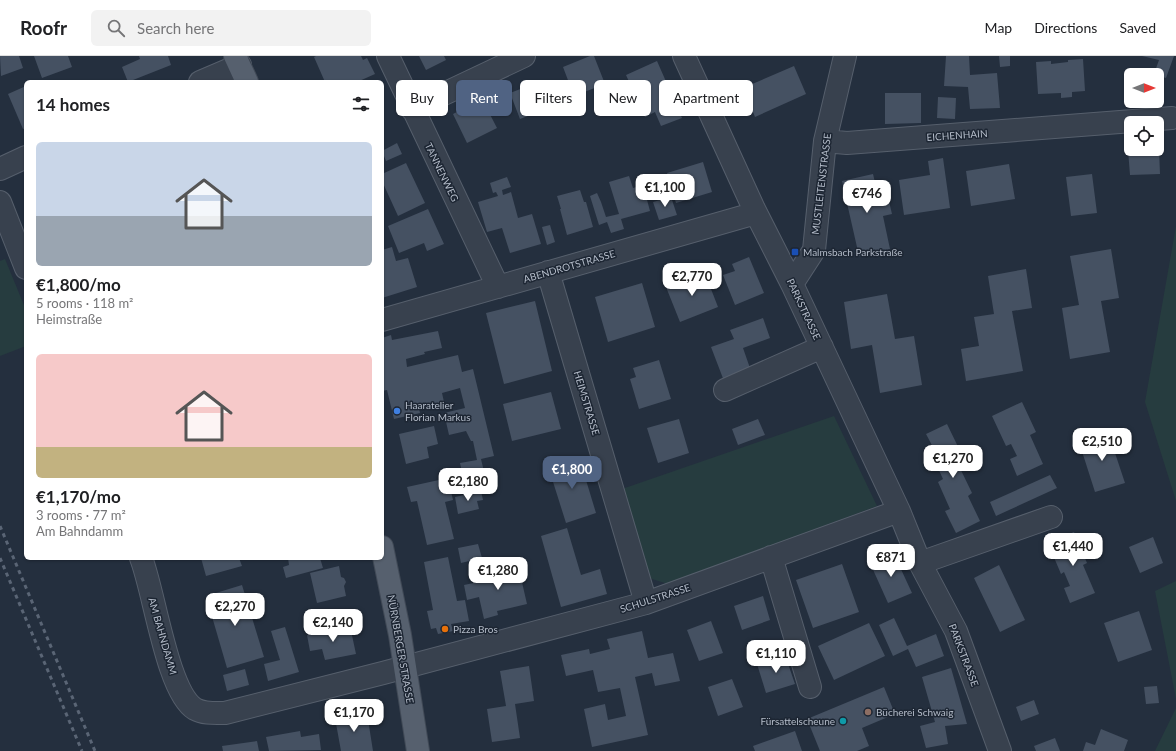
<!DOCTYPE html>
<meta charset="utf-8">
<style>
body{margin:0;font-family:Lato,sans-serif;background:#f2f2f2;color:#202124;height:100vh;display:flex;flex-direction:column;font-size:15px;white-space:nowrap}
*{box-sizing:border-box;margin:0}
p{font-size:13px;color:#757577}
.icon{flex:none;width:22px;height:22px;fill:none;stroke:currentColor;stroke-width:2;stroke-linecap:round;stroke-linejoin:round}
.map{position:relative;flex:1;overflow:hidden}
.drawer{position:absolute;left:24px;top:24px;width:360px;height:480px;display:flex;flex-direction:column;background:#fff;border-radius:6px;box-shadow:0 1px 3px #0004}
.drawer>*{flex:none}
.guide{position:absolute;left:396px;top:24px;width:380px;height:36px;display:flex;gap:8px}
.needle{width:26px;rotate:90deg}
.tools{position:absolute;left:1124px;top:12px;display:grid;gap:8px}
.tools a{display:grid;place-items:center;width:40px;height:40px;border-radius:6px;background:#fff;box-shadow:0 1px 3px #0004;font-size:20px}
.price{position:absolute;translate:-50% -34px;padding:0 9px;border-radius:8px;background:#fff;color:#222;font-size:13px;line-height:26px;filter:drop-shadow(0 1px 2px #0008)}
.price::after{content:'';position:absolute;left:50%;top:24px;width:12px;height:9px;margin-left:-6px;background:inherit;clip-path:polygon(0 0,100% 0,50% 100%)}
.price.on{background:#506383;color:#fff}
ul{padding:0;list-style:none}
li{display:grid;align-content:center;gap:8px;height:212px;padding:0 12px}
li span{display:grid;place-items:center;height:124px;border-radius:6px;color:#555}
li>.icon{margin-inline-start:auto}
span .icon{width:72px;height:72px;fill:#fffc;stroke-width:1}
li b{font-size:17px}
h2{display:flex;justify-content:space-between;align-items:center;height:48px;padding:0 12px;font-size:17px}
.pill{padding:0 14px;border-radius:6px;background:#fff;box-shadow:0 1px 3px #0004;font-size:14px;line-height:36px}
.pill.on{background:#506383;color:#fff}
header{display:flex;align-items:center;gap:24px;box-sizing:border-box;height:56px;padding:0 20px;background:#fff;border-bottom:1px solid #e0e0e0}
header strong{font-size:19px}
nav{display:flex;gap:22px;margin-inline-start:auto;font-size:14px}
.search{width:280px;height:36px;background:#f2f2f2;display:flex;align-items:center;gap:10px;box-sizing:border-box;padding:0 14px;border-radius:6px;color:#757577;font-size:15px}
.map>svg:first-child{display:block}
.green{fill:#263c3f}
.building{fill:#455162}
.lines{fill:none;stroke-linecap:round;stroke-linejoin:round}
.minor-casing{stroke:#565f6c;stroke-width:24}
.major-casing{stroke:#414a57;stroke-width:24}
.minor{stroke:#38414e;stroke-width:22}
.major{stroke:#56606e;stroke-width:22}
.rail{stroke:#5a6575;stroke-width:3;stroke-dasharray:4 4;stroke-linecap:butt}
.transit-dot{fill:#1a4fb4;stroke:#1d2633;stroke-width:1.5}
.shop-dot{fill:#3f7fe0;stroke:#1d2633;stroke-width:1.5}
.food-dot{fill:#e8710a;stroke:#1d2633;stroke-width:1.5}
.education-dot{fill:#8d6e63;stroke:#1d2633;stroke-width:1.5}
.culture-dot{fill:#0f9aa8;stroke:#1d2633;stroke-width:1.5}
.labels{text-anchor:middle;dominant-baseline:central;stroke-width:3;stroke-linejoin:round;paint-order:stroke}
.street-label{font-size:10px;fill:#b4bcc9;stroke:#1d2633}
.poi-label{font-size:10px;fill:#b4bcc9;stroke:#1d2633;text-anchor:start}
</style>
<header>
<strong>Roofr</strong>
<div class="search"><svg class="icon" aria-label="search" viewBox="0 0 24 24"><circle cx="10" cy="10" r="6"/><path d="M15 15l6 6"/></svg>Search here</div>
<nav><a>Map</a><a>Directions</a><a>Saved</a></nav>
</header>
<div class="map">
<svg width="1176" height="695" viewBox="0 0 1176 695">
<rect width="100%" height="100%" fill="#242f3e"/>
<path class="green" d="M1176,170V445L1145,346Z
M5,203L26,254V290L0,300V205Z
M834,360L877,450L668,528L649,522L622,433Z
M1176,525V643L1155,535Z
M1176,652V695H1155Z"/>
<path class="building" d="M0,0H19L23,12L1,20Z
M34,0H68L72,11L42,22Z
M139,0H168L171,9L128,26L122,11L140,3Z
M316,0H361L363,4L367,2L375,18L357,26H325L314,1Z
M419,0H444L446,4L426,14Z
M590,0H594L605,28L574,40L563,11Z
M946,0H969L970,19L997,17L1000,52L970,53L968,31L944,30Z
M999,0H1010V10L1000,11Z
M1142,0H1174L1166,22L1154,18L1159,4Z
M1083,3L1085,35L1072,36V41L1061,42V37L1038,38L1036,6L1051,5V8L1068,6V4Z
M657,5L682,62L661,70L655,56L645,61L626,19Z
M794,10L806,38L755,61L743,32Z
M536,27L546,53L520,63L510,37Z
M26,30V72L23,73L8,38Z
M885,37H921V67L885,68Z
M938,41L956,42L955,63L937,62Z
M482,43L497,72L467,87L453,58Z
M397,87L402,98L386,105L382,95Z
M1159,93L1160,118L1130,119L1128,94Z
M943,102L950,152L904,159L899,124L930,119L928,105Z
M703,106L712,136L676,147L667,117Z
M406,107L425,147L398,160L382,125V118Z
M1009,108L1015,143L971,150L966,115Z
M873,118L879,143L888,141L892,158L883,160L890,193L859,200L842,125Z
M1092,118L1097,157L1071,160L1066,121Z
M629,120L633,132L643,129L650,155L621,163L624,173L611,177L607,166L599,169L590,140L597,137L601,146L606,161L619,158L609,126Z
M507,121L511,131L502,134L503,139L511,136L518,162L532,158L541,188L510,197L502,172L487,176L478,146L498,140L496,136L493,137L490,127Z
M580,134L584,146H586L593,171L567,179L560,153H561L557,140Z
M671,141L677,159L659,164L653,146Z
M428,153L444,188L427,195L424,187L399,197L388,170Z
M550,169L555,186L547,189L542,171Z
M392,191L396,205L408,202L417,231L382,242V194Z
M1111,193L1119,242L1101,245L1110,296L1070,303L1062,252L1079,249L1070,200Z
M749,201L764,237L735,249L723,219L735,215L732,208Z
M1026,213L1032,252L1012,255L1023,315L966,325L961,293L979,290L974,261L994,258L988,220Z
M704,215L718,251L680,266L666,231Z
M642,227L655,271L608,286L595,241Z
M887,238L895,283L914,280L922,329L880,337L872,289L851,293L844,246Z
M535,245L552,315L504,328L486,257Z
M763,262L770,282L743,292L751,315L724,325L711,291L734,283L730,274Z
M438,275L442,292L424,296L425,298L406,303L407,311L458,299L462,316L473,313L494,400L481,403L485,420L464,425L460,407L477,404L473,385H471L466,375L449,379L444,357L465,352L460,332L442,337L444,346L419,352L420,357L394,363L387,334L382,335V310H383L382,305V282L391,279L392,284Z
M659,304L671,343L639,353L630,323L636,321L633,312Z
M551,336L561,373L512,385L503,348Z
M1022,346L1036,376L1030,379L1043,408L1017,420L1010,403L1017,400L1011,388L1006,390L992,360Z
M679,363L689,397L658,407L647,372Z
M758,363L765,379L738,389L732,373Z
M947,368L964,403L957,406L972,437L968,440L980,465L956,477L945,455L950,453L938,426L943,423L931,397L935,395L926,378Z
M434,370L438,388L427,391L429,402L406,408L399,378Z
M1108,376L1125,427L1095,436L1079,386Z
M579,401L596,457L566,467L548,410Z
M1050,419L1057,432L996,460L990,446Z
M448,422L453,444L445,446L454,483L427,489L417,445L411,446L407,431Z
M481,435L483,444L477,445L479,453L458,458L455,441Z
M567,472L581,519L600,513L607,538L561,551L541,480Z
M1074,476L1087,507L1083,509L1095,537L1070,547L1064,532L1070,530L1064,516L1061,518L1053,499L1059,497L1054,484Z
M1153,481L1163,507L1140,517L1129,491Z
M478,488L482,502L461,507L458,492Z
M893,496L912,537L888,547L870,507Z
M448,501L457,545L465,544L469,565L451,568L453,575L438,578L436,572L431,573L427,555L433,554L424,506Z
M201,502H239L242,510L206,520Z
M288,502H312L313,503L320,502L323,512L286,522L283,511L289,509Z
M842,508L859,556L813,572L796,524Z
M518,509L527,548L497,555L498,559L484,563L479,541L467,544L464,529L483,525L481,518Z
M999,509L1025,564L1000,576L974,522Z
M339,510L341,521L344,522L346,526L344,530L346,540L317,547L310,517Z
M242,529L264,601L227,612L206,540Z
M763,540L770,564L742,574L734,550Z
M1139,555L1152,594L1118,606L1104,567Z
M894,562L907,590L936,578L944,600L916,611L908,593L893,600L879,569Z
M711,565L723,597L699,605L687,574Z
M869,567L885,600L834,624L818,590Z
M350,570L356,598L325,604L322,593L310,595L307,579Z
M285,571L299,616L268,625L264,608L280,604L271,575Z
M642,575L648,602L673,597L680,625L655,630L652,617L635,621L648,679L592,691L584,653L605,648L608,664L626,660L620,632L598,636L593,614L566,620L561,599L589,593L590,598L610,593L607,583Z
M785,599L795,628L766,637L757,608Z
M529,610L534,645L515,648L520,682L492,686L487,653L506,650L500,615Z
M951,612L967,668L945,670L948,688L926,692L920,670L935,666L922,621Z
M245,613L249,629L227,635L223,619Z
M732,623L743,651L718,660L708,631Z
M1157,630L1159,647L1146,648L1144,631Z
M884,631L895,658L862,672L869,690L857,695H820L807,663Z
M1034,644L1039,658L1021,665L1016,651Z
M367,657L373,695H341L335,662Z
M1101,673L1128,684L1124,695H1083L1086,686L1095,689Z
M300,675L301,681L319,678L321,694L269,695L266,681Z
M795,675L802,695H755L753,690Z
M1055,682L1060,695H1036L1034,690Z
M257,685L259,695H223L222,690Z"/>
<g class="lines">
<g class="minor-casing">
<path id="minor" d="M388,0L498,231
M684,0L754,153L792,228L899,455L920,507L956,575L1000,695
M200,26L240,9
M412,53L524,0
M825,85L847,87L1172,62
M0,113L26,101
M0,146L26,212
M548,216L646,547
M792,228L814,194L825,85L845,0
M382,264L756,157
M725,334L822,291
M771,501L810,631
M141,502C154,534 167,636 195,653C204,658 215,657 225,657L383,617L646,547L899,455
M920,507L1051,461"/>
</g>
<g class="major-casing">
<path id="major" d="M235,0L247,26
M382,491L400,579L418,695"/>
</g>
<use href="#minor" class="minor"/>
<use href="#major" class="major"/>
<path class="rail" d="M0,470L95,695
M0,502L82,695"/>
</g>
<rect class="transit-dot" x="791" y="192" width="8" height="8" rx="2"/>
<circle class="shop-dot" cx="397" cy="355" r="4"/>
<circle class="food-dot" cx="445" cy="573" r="4"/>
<circle class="education-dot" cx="868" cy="656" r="4"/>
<circle class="culture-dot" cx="843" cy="665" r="4"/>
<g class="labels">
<g class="street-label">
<text transform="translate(957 79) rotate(-4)">EICHENHAIN</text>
<text transform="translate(442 116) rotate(64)">TANNENWEG</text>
<text transform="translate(821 128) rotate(-83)">MUSTLEITENSTRASSE</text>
<text transform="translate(569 210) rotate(-16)">ABENDROTSTRASSE</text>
<text transform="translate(804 253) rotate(65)">PARKSTRASSE</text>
<text transform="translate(587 347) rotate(73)">HEIMSTRASSE</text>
<text transform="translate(655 542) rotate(-18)">SCHULSTRASSE</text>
<text transform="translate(163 580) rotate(74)">AM BAHNDAMM</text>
<text transform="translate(401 593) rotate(80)">NÜRNBERGER STRASSE</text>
<text transform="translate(964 599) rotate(69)">PARKSTRASSE</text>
</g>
<g class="poi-label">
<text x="803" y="196">Malmsbach Parkstraße</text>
<text x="405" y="349">Haaratelier<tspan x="405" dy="12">Florian Markus</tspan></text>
<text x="453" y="573">Pizza Bros</text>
<text x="876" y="656">Bücherei Schwaig</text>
<text x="835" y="665" text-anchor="end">Fürsattelscheune</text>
</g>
</g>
</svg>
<div class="tools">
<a><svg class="needle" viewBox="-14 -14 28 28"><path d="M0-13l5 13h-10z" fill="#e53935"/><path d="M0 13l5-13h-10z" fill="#757577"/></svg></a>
<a><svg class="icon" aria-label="locate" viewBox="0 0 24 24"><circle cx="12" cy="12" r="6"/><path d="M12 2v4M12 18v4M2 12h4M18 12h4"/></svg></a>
</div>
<b class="price" style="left:665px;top:152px">€1,100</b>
<b class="price" style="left:867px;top:158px">€746</b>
<b class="price" style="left:692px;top:241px">€2,770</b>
<b class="price" style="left:1102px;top:406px">€2,510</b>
<b class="price" style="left:953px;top:423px">€1,270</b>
<b class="price on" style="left:572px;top:434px">€1,800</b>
<b class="price" style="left:468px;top:446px">€2,180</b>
<b class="price" style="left:1073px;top:511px">€1,440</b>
<b class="price" style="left:891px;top:522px">€871</b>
<b class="price" style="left:498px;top:535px">€1,280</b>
<b class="price" style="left:235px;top:571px">€2,270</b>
<b class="price" style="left:333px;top:587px">€2,140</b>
<b class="price" style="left:776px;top:618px">€1,110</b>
<b class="price" style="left:354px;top:677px">€1,170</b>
<div class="guide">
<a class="pill">Buy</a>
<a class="pill on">Rent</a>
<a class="pill">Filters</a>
<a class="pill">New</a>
<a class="pill">Apartment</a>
</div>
<section class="drawer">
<h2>14 homes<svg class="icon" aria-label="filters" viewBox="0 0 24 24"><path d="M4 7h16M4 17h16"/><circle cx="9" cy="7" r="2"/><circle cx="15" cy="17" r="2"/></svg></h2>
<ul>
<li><span style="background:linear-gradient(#c9d6e8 60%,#9aa5b1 0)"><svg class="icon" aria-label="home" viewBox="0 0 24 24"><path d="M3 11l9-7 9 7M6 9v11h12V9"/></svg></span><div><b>€1,800/mo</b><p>5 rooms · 118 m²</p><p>Heimstraße</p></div></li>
<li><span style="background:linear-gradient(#f6c9c9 75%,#c2b280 0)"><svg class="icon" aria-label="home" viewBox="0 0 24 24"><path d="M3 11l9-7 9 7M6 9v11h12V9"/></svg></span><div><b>€1,170/mo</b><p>3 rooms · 77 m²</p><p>Am Bahndamm</p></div></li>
</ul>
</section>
</div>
